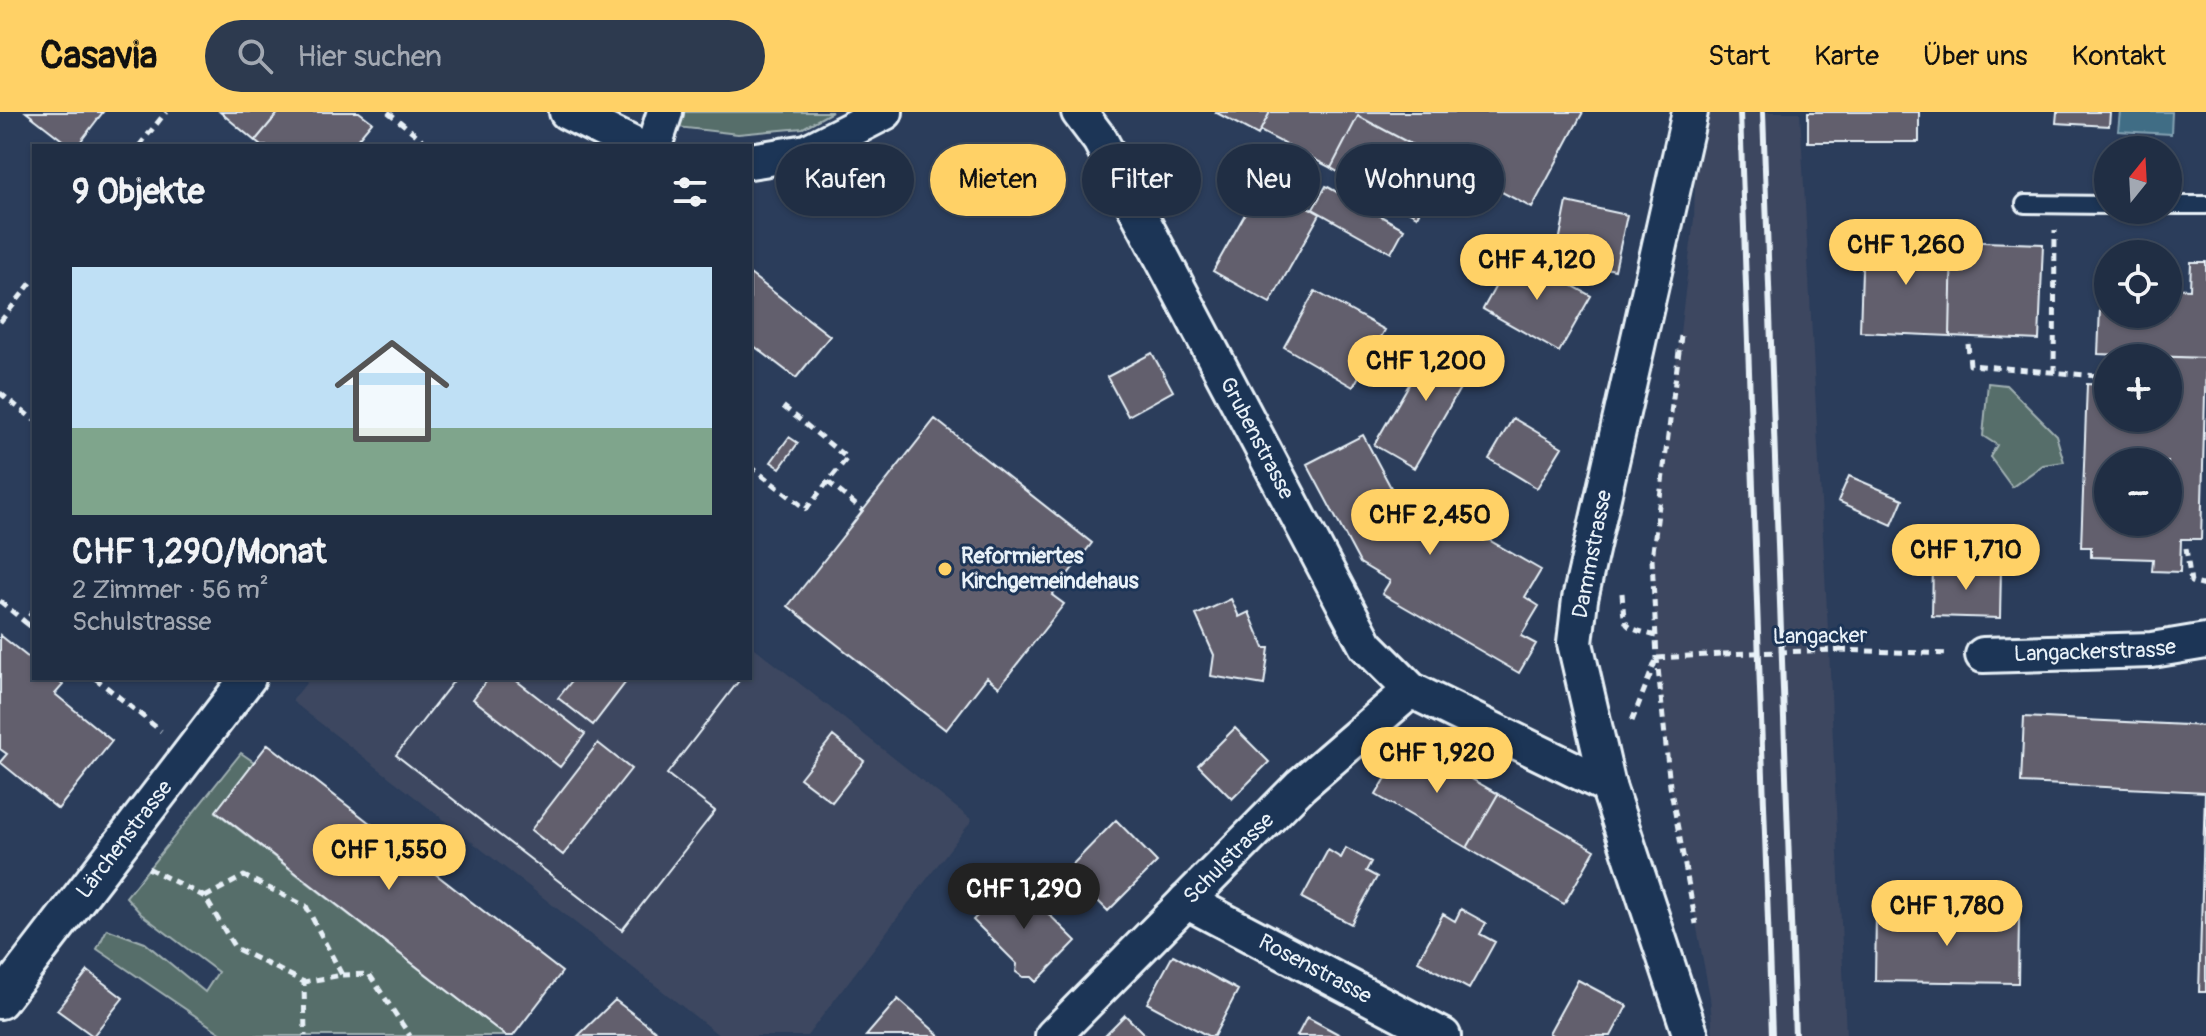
<!DOCTYPE html>
<html lang="de">
<meta charset="utf-8">
<style>
body{margin:0;font-family:Pangolin,sans-serif;background:#2d3a4f;color:#f1f3f6;height:100vh;display:flex;flex-direction:column;font-size:30px;white-space:nowrap}
*{box-sizing:border-box;margin:0}
p{font-size:26px;color:#a2a8b2}
.icon{flex:none;width:44px;height:44px;fill:none;stroke:currentColor;stroke-width:2;stroke-linecap:round;stroke-linejoin:round}
.map{position:relative;flex:1;overflow:hidden}
.details{position:absolute;left:32px;top:32px;width:720px;height:536px;display:flex;flex-direction:column;background:#202e44;border-radius:0px;box-shadow:0 2px 6px #0004,0 0 0 2px #3d4a5d}
.details>*{flex:none}
.hud{position:absolute;left:776px;top:32px;width:760px;height:72px;display:flex;gap:16px}
.needle{width:52px;rotate:18deg}
.tools{position:absolute;left:2094px;top:24px;display:grid;gap:16px}
.tools a{display:grid;place-items:center;width:88px;height:88px;border-radius:50%;background:#202e44;box-shadow:0 2px 6px #0004,0 0 0 2px #3d4a5d;font-size:40px}
.price{position:absolute;translate:-50% -68px;padding:0 18px;border-radius:28px;background:#ffd166;color:#111;font-size:26px;line-height:52px;filter:drop-shadow(0 2px 4px #0008)}
.price::after{content:'';position:absolute;left:50%;top:48px;width:24px;height:18px;margin-left:-12px;background:inherit;clip-path:polygon(0 0,100% 0,50% 100%)}
.price.selected{background:#222;color:#fff}
ul{padding:0;list-style:none}
li{display:grid;align-content:center;gap:16px;height:424px;padding:0 40px}
li+li{border-top:2px solid #3d4a5d}
li span{display:grid;place-items:center;height:248px;border-radius:0px;color:#555}
li>.icon{margin-inline-start:auto}
span .icon{width:144px;height:144px;fill:#fffc;stroke-width:1}
li b{font-size:34px}
h2{display:flex;justify-content:space-between;align-items:center;height:96px;padding:0 40px;font-size:34px}
.tag{padding:0 28px;border-radius:36px;background:#202e44;box-shadow:0 2px 6px #0004,0 0 0 2px #3d4a5d;font-size:28px;line-height:72px}
.tag.selected{background:#ffd166;color:#111}
header{display:flex;align-items:center;gap:48px;box-sizing:border-box;height:112px;padding:0 40px;background:#ffd166;color:#111}
header strong{font-size:38px}
nav{display:flex;gap:44px;margin-inline-start:auto;font-size:28px}
.search{width:560px;height:72px;background:#2d3a4f;display:flex;align-items:center;gap:20px;box-sizing:border-box;padding:0 28px;border-radius:44px;color:#a2a8b2;font-size:30px}
.map>svg:first-child{display:block}
.built{fill:#3c4760}
.green{fill:#576e6b;stroke:#a0b0b2;stroke-width:2}
.water{fill:#416d85;stroke:#84a2b3;stroke-width:2}
.building{fill:#625f6d;stroke:#e8f1f8;stroke-width:2;fill-rule:evenodd}
.lines{fill:none;stroke-linecap:round;stroke-linejoin:round}
.lane-casing{stroke:#e8f1f8;stroke-width:22}
.street-casing{stroke:#e8f1f8;stroke-width:40}
.path{stroke:#e8f1f8;stroke-width:5;stroke-dasharray:8 6;stroke-linecap:butt}
.lane{stroke:#1d3557;stroke-width:16}
.street{stroke:#1d3557;stroke-width:34}
.rail{stroke:#e8f1f8;stroke-width:6}
.path-bridge{stroke:#e8f1f8;stroke-width:5;stroke-dasharray:8 6;stroke-linecap:butt}
.poi-dot{fill:#ffd166;stroke:#1d3557;stroke-width:3}
.labels{text-anchor:middle;dominant-baseline:central;stroke-width:6;stroke-linejoin:round;paint-order:stroke}
.street-label{font-size:22px;fill:#e8f1f8;stroke:#1d3557}
.poi-label{font-size:22px;font-weight:bold;fill:#e8f1f8;stroke:#1d3557;text-anchor:start}
</style>
<header>
<strong>Casavia</strong>
<div class="search"><svg class="icon" aria-label="search" viewBox="0 0 24 24"><circle cx="10" cy="10" r="6"/><path d="M15 15l6 6"/></svg>Hier suchen</div>
<nav><a>Start</a><a>Karte</a><a>Über uns</a><a>Kontakt</a></nav>
</header>
<div class="map">
<svg width="2206" height="924" viewBox="0 0 2206 924">
<rect width="100%" height="100%" fill="#2b3d5b"/>
<filter id="ink" filterUnits="userSpaceOnUse"><feTurbulence type="fractalNoise" baseFrequency=".0125" numOctaves="2"/><feDisplacementMap in="SourceGraphic" scale="16" xChannelSelector="R" yChannelSelector="G"/><feConvolveMatrix kernelMatrix="1 2 1 2 8 2 1 2 1" color-interpolation-filters="sRGB"/></filter>
<g filter="url(#ink)">
<path class="built" d="M1697,0H1800L1829,536L1846,924H1713L1710,885L1670,674L1657,546L1652,447L1694,107Z
M750,532L972,708L807,924H720L292,589L310,566H750Z"/>
<path class="green" d="M681,0H832L803,16L738,22L677,15Z
M1988,271L2006,273L2056,323L2064,350L2043,353L2012,375L1990,345L1997,333L1983,324Z
M241,641L254,650L216,700L506,924H225L97,837L107,817L145,831L205,880L218,860L141,802L126,785Z"/>
<path class="water" d="M2120,0H2172L2171,22L2118,19Z"/>
<path class="building" d="M26,0H103L77,34H70Z
M220,0H279L255,29Z
M279,0H359L372,10L352,34H261L255,29Z
M1215,0H1270L1258,23Z
M1270,0H1583L1532,96L1358,4L1331,56L1260,19Z
M1808,0H1919V30H1808Z
M2057,0H2110L2109,14L2056,11Z
M1358,4L1445,50L1417,104L1331,56Z
M1263,70L1320,102L1270,191L1213,159Z
M1326,74L1404,117L1391,141L1313,97Z
M1567,90L1627,103L1615,158L1556,145Z
M1863,125L1952,129L1950,224L1860,220Z
M1952,129L2043,132L2039,228L1950,224Z
M1514,141L1591,184L1559,240L1483,197Z
M2191,150H2206V246L2098,242L2101,173H2108V202H2168V176L2190,177Z
M750,162L830,224L796,266L750,231Z
M1315,179L1385,218L1353,275L1284,235Z
M1446,226L1478,245L1414,356L1374,333L1429,238L1436,243Z
M1152,241L1173,279L1128,304L1107,265Z
M2114,243L2206,246L2201,427H2181L2180,460L2152,459L2153,447L2091,445V435H2081L2087,272L2108,273V306H2168V246H2114ZM2108,350H2168V410H2108Z
M1513,306L1562,335L1537,376L1489,347Z
M935,307L1092,431L1052,483L1064,492L999,575L987,565L946,618L788,494Z
M1363,323L1397,387L1402,378L1541,458L1525,485L1539,494L1521,524L1536,532L1519,561L1382,482L1390,469L1360,451L1307,352Z
M789,325L798,331L780,356L771,350Z
M1849,364L1903,387L1892,413L1838,389Z
M1933,453L2001,455L2000,506L1932,504Z
M1231,487L1239,505L1249,500L1264,536H1269L1264,573L1211,564L1214,543L1196,503Z
M0,523L34,550V566H54L63,573L55,582L112,629L58,697L0,650L7,642L0,637Z
M456,566H489L473,587L560,655L585,622L513,566H574L558,586L593,613L629,566H741L667,662L715,699L622,818L396,643ZM598,631L631,657L563,743L531,718Z
M456,566H741L667,662L715,699L622,818L396,643Z
M2024,605L2206,614V680L2021,671Z
M1235,616L1269,650L1232,687L1198,653Z
M833,624L864,649L832,690L800,666Z
M1407,630L1498,682L1467,736L1376,683Z
M268,632L562,860L513,924H506L216,699Z
M2205,680H2206V880H2199Z
M1498,682L1595,738L1564,792L1467,736Z
M1116,708L1157,750L1108,799L1067,758Z
M1346,736L1371,750L1366,759L1377,765L1351,812L1302,786L1328,738L1341,746Z
M1013,767L1076,829L1036,870L1031,865H1023L1016,860L1017,852L973,808Z
M1461,797L1486,811L1480,822L1495,830L1469,877L1418,849L1443,802L1455,809Z
M1936,799H1961V803L2019,805L2018,871L1875,869L1876,802L1936,803Z
M1173,843L1238,878L1214,924H1208L1147,891Z
M88,859L123,886L93,924L57,898Z
M1578,868L1627,894L1611,924H1554L1549,921Z
M898,887L940,924H866Z
M615,888L662,924H578Z
M1125,903L1146,924H1104Z
M1307,905L1342,924H1297Z"/>
<g class="lines">
<g class="lane-casing">
<path id="lane" d="M2025,92L2108,93
M2168,93H2206"/>
</g>
<g class="street-casing">
<g id="street">
<path d="M567,0L636,34"/>
<path id="s1" d="M1079,0L1100,28L1366,533L1411,578L1608,674"/>
<path d="M1690,0L1580,487L1575,531L1608,674L1691,924"/>
<path d="M654,34L665,0"/>
<path d="M750,49L807,40L885,0"/>
<path id="s2" d="M1983,543L2152,538L2206,529"/>
<path id="s3" d="M1186,789L1443,924"/>
<path id="s4" d="M0,889L248,566"/>
<path id="s5" d="M1053,924L1301,673L1411,578"/>
</g>
</g>
<path class="path" d="M388,0L430,34
M139,34L166,0
M0,210L34,167
M1681,224L1652,447L1657,546L1670,674L1696,812
M1968,232L1970,253L2108,265
M2054,261L2055,118
M0,281L34,308
M750,354L806,397L847,346L779,291
M828,370L863,399
M2186,436L2191,470L2206,474
M1622,481C1625,517 1621,514 1656,524
M0,489L25,510
M34,498L25,510L34,517
M1839,538L1949,542
M1657,546L1723,542
M95,566L161,619
M1632,609L1656,548
M148,756L205,785L235,836L304,870L305,924
M205,785L244,764L306,794L342,863L304,870
M342,863L369,862L410,924"/>
<use href="#lane" class="lane"/>
<use href="#street" class="street"/>
<path class="rail" d="M1740,0L1772,924
M1763,0L1795,924"/>
<path class="path-bridge" d="M1723,542L1839,538"/>
</g>
</g>
<circle class="poi-dot" cx="945" cy="457" r="8"/>
<g class="labels">
<g class="street-label">
<text stroke="none"><textPath href="#s1" startOffset="372">Grubenstrasse</textPath></text>
<text transform="translate(1592 442) rotate(-79)">Dammstrasse</text>
<text transform="translate(1820 524) rotate(-1)">Langacker</text>
<text stroke="none"><textPath href="#s2" startOffset="112">Langackerstrasse</textPath></text>
<text stroke="none"><textPath href="#s4" startOffset="204">Lärchenstrasse</textPath></text>
<text stroke="none"><textPath href="#s5" startOffset="250">Schulstrasse</textPath></text>
<text stroke="none"><textPath href="#s3" startOffset="146">Rosenstrasse</textPath></text>
</g>
<g class="poi-label">
<text x="961" y="444">Reformiertes<tspan x="961" dy="25">Kirchgemeindehaus</tspan></text>
</g>
</g>
</svg>
<div class="tools">
<a><svg class="needle" viewBox="-14 -14 28 28"><path d="M0-13l5 13h-10z" fill="#e53935"/><path d="M0 13l5-13h-10z" fill="#a2a8b2"/></svg></a>
<a><svg class="icon" aria-label="locate" viewBox="0 0 24 24"><circle cx="12" cy="12" r="6"/><path d="M12 2v4M12 18v4M2 12h4M18 12h4"/></svg></a>
<a>+</a>
<a>−</a>
</div>
<b class="price" style="left:1906px;top:175px">CHF 1,260</b>
<b class="price" style="left:1537px;top:190px">CHF 4,120</b>
<b class="price" style="left:1426px;top:291px">CHF 1,200</b>
<b class="price" style="left:1430px;top:445px">CHF 2,450</b>
<b class="price" style="left:1966px;top:480px">CHF 1,710</b>
<b class="price" style="left:1437px;top:683px">CHF 1,920</b>
<b class="price" style="left:389px;top:780px">CHF 1,550</b>
<b class="price selected" style="left:1024px;top:819px">CHF 1,290</b>
<b class="price" style="left:1947px;top:836px">CHF 1,780</b>
<div class="hud">
<a class="tag">Kaufen</a>
<a class="tag selected">Mieten</a>
<a class="tag">Filter</a>
<a class="tag">Neu</a>
<a class="tag">Wohnung</a>
</div>
<section class="details">
<h2>9 Objekte<svg class="icon" aria-label="filters" viewBox="0 0 24 24"><path d="M4 7h16M4 17h16"/><circle cx="9" cy="7" r="2"/><circle cx="15" cy="17" r="2"/></svg></h2>
<ul>
<li><span style="background:linear-gradient(#bfe0f5 65%,#7fa58c 0)"><svg class="icon" aria-label="home" viewBox="0 0 24 24"><path d="M3 11l9-7 9 7M6 9v11h12V9"/></svg></span><div><b>CHF 1,290/Monat</b><p>2 Zimmer · 56 m²</p><p>Schulstrasse</p></div></li>
</ul>
</section>
</div>
